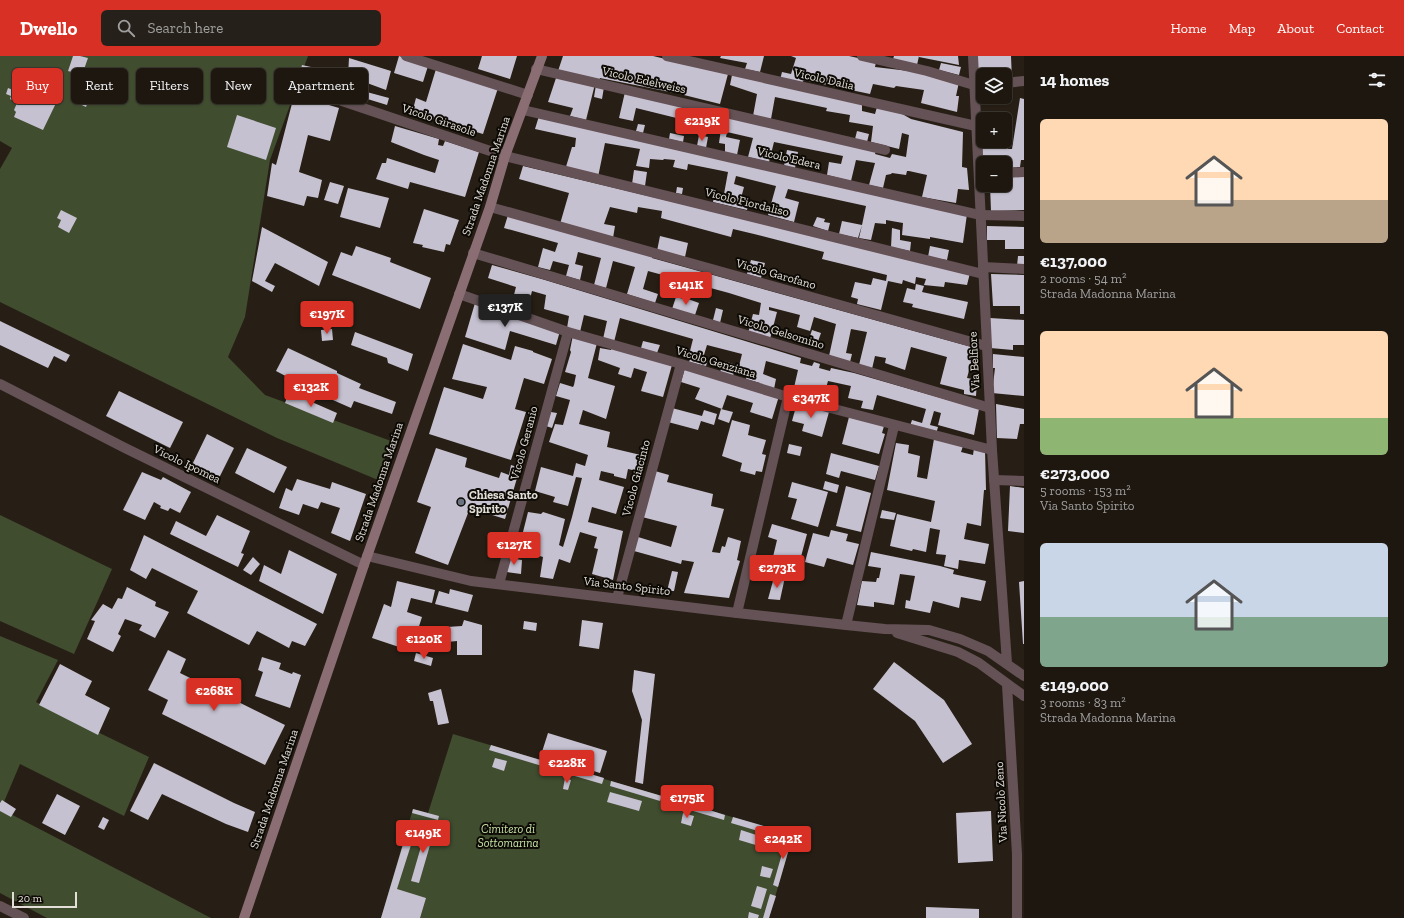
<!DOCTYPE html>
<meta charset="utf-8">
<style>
body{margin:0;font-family:"Zilla Slab",serif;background:#252019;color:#f1f3f6;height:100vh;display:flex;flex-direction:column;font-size:15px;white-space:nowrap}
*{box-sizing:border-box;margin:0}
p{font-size:13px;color:#a09f9f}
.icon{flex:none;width:22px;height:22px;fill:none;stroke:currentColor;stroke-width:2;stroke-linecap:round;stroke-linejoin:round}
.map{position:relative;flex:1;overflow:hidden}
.panel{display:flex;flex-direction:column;background:#1d1710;width:380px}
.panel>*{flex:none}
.banner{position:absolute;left:12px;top:12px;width:380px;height:36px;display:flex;gap:8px}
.fabs{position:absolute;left:976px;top:12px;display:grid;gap:8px}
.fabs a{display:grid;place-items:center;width:36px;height:36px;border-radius:6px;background:#1d1710;box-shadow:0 1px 3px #0004,0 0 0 1px #3b3630;font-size:20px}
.scale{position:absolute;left:12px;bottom:10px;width:65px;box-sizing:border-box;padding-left:4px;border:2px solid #e3ded7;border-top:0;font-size:11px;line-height:14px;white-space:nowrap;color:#e3ded7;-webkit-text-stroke:3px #0d0a06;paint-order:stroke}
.price{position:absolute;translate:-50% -34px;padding:0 9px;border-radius:4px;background:#d93025;color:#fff;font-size:13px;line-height:26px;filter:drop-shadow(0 1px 2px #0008)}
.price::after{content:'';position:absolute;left:50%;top:24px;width:12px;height:9px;margin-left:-6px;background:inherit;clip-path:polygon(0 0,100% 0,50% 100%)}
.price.current{background:#222;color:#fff}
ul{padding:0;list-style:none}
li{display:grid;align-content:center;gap:8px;height:212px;padding:0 16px}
li span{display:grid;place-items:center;height:124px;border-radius:6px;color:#555}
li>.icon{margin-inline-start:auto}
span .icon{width:72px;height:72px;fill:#fffc;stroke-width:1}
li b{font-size:17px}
h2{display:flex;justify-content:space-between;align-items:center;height:48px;padding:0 16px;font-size:17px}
.tag{padding:0 14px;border-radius:6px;background:#1d1710;box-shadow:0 1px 3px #0004,0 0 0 1px #3b3630;font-size:14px;line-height:36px}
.tag.current{background:#d93025;color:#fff}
header{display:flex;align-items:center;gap:24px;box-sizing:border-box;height:56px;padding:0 20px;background:#d93025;color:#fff}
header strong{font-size:19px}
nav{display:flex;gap:22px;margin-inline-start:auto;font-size:14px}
.search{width:280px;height:36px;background:#252019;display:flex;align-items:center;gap:10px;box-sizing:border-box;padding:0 14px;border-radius:6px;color:#a09f9f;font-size:15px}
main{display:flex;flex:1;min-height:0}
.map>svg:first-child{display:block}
.green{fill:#404d2f}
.building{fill:#c6c1d0}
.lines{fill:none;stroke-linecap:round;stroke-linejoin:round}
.lane{stroke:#655256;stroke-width:10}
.street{stroke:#655256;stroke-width:10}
.secondary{stroke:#8b6e74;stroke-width:10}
.worship-dot{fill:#6b7280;stroke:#0d0a06;stroke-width:1.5}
.labels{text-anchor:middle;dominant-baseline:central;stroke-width:4;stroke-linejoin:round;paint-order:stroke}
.street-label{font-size:12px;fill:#e3ded7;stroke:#0d0a06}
.poi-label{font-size:12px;font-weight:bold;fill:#e3ded7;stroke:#0d0a06;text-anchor:start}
.park-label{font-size:12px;font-style:italic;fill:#c9e4a7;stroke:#0d0a06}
</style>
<header>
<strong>Dwello</strong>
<div class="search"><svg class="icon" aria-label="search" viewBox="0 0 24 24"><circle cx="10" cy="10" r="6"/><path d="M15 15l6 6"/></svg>Search here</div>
<nav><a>Home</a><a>Map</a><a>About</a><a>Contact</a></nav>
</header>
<main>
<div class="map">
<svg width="1024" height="862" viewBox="0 0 1024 862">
<rect width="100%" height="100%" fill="#271f15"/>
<path class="green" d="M0,0H308L270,104L245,261L228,301L265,339L391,385L378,424L277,382L0,246V113L12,92L0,85Z
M0,459L112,513L74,598L0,565Z
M0,580L58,604L36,646L149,701L124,760L20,708L1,753L211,862H47L0,837Z
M453,678L793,779L769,862H381L413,753L428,757Z"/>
<path class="building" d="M73,0H80L88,2L82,19L68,15Z
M399,0L428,10L423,26L394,17Z
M482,0H517L510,23L478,13Z
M563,0H653L728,18L720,48L680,38L600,22L599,25L558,15Z
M721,0H764L760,16L745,13L747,7L720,2Z
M791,0H849L876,6L875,11L909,15L959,26L956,40H959L957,56L921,47L924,34L896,30L894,32L873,28L870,38L804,24L801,28L780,24L782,16L791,18L796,2Z
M894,0H919L917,9L893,3Z
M919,0H958L959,9L919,1Z
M977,0H1011L1012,24L1005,25V19H983V26H979Z
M349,2L391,15L386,34L348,20Z
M941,7L961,11L959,19L939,14Z
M302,9L320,13L312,44L339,52L330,85L308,79L299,116L322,124L318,142L307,140L304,150L267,140L272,107L276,109Z
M436,13L498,32L483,78L412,57L416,42L426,46Z
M557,19L595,28L586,64L570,60L573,52L548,46Z
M732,19L862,47V55L875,58L877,51L897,55L911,63L963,76L962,111L967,112L969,134L958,133L956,147L922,141L927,119L909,115H907L906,119L892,117L891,118L886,119L883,132L869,129L875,107L856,104L851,125L827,119L829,106L841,108L843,100L774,86L769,106L748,101L753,82L727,76L726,81L740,84L737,99L725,96V88L719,87L721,73L636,52L633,65L619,62L625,36L876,95L875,98L890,102L892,98L906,101L909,79L902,77L899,93L871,86L873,70L849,66L850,59L826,55L827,52L775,41L771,63L753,60L757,38L730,29Z
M596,29L604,31L602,43L594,41Z
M8,32L33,42L36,34L58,43L43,74L14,61L16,56L14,54L17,47L10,43L11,40L6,38Z
M77,35L90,40L86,51L73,45Z
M363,35L389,42L387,49L361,41Z
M1020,42L1024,43V104H1021L1020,111L1005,112V107L1003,106L983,107L982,85H1005V63H983V67H982L981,58L1011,63L1008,93H1012Z
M237,59L276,72L266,104L227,91Z
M539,60L967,158L963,187L930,181V183L902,179L903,167L886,164V168L875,167L871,184L859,182L862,169L858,182L839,178L842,165L862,169L866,150L788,133L785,142L799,146L794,166L768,159L776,130L736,120L734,128L744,131L740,146L748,148L747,154L713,146L715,136L724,138L728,116L688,108L687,114L673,111L675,104L664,103L663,104L650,103L649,112L636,110L640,93L605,87L598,121L565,114L572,91H575L576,82L535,73Z
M638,68L645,69L643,77L636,75Z
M395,70L439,83L438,89L443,90L445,85L479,96L465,141L410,126L408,133L376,123L382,107H386L387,102L435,117L439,104L424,99L391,86Z
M857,75L869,78L867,86L855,83Z
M670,77L684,80L683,86L669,83Z
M699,79L708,81L706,92L697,90Z
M787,94L798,96L795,112L784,110Z
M523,110L970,217L967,229L945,226L944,231L924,229L926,223L916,221L915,228L903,224L902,228L888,225L881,254L857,248L858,243L851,241L855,226L871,229L873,222L886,225L887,219L822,203L824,196L754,178L733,173L731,181L661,162L662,155L638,151L637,157L610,151L604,168L615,170L613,182L560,168L569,137L519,123Z
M634,114L647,116L645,130L632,128Z
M1024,119V154L991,155L990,129H1005V127H1008L1007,120Z
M330,126L344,130L338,148L324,144Z
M677,131L683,132L682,138L676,137Z
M348,132L389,142L380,172L340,161Z
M424,153L459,164L450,189L446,188L444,196L422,191L423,189L413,187Z
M61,154L77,162L69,177L58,171L61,164L57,162Z
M508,159L652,200V202L975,292L967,322L977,324L976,340L964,338V334L940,328L947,301L911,291L905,314L885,307L886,302L875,300L872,313L859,309L867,276L851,273L846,297L852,298L850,306L829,300L836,268L814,261L810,275L797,271L800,259L769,251V254L777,256L770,283L748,277L753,258L759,259L761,247L729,237L648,215L643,233L658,238L655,247L627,238L635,211L613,205L606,232L594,229L601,202L578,196L575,208L583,210L580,224L566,220L569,209L553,205L550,214L538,211L543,192L555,196L558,187L504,172Z
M817,161L825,163L824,166L830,167L828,175L813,170Z
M987,170L1024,171V193H1005V184H987Z
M262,171L328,206L319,230L275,207L265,225L275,230L272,236L252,225Z
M892,172L900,174V184L911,186L910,195L891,191Z
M660,180L688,187L685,201L657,195Z
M356,190L391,202L390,206L431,222L420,253L332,219L341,196L352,200Z
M930,190L949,194L947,204L928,201Z
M1018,200H1024V210H1017Z
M751,204L765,207L761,222L747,218Z
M492,209L545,224L801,302L800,307L812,310L814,306L820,308L819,312L830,315L831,312L854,317L979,353L974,379L938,369L941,357L934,355L930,369L938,371L936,378L910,370L912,364L922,367L926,353L877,339L873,354L861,352L863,345L848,342L851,330L828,325L822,346L815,344L818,336L810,335L809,339L793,336L798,314L766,305L763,318L776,323L774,333L760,328V327L746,323L748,317L738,314L742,298L707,289L703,302L708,304L706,310L689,306L691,300L689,299L693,283L620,262L614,286L603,283L607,265L584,259L580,276L567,272L569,260L544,253L546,239L532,235L526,259L510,254L516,231L488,222Z
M991,218L1024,219V258H1020V250H993Z
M916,228L924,230L922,236L968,246L964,263L912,251L913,248L903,246L907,232L915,234Z
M676,241L687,244L688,243L699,247L695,259L672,253Z
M475,247L560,275L556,289L510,275L505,294L465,281Z
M716,252L723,254L720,267L713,264Z
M990,262L1024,264V289H1013V294L990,292Z
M0,265L70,299L66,306L54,300L48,312L0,289Z
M332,273L333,284L322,285L321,274Z
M812,274L821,277L816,291L803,288L805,282L809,283Z
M355,276L413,298L408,315L388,307L387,302L351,289Z
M573,279L597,287L588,322L615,330L606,363L583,354L579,368L610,376L607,391L645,400L641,416L628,413L626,423L614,420V418L601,415L599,424L624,431L616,458L592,451L588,466L623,475L613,524L592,518L598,493L594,492L597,481L580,476L570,507L559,503L553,523L540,521L543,501L514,492L517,478L522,480L528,456L541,458L543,456L565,463L559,489L563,491L572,461L582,422L576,421L568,450L553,446L555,441L535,435L541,411L573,420L576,407L585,410L588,399L549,386L555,368L563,369L570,344L556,340L560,327L573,331L574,329L576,319L565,316L571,296L570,294Z
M643,285L660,289L657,297L641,292Z
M463,288L511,304L515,290L533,295V296L552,303L544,328L524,322L515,353L526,356L511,404L429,378L444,331L483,343L487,331L452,323Z
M612,291L672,309L663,341L641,335L647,316L634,312L631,322L618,318L620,312L598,304L600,292L611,294Z
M288,292L337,315V317L361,328L359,332L396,346L392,358L354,345L351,352L326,341L328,336L298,324L297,326L276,315Z
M993,298L1024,301V340L992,337L995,312H993Z
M724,305L736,309L733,320L720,316Z
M685,312L779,340L772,363L750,356L753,347L727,339L722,353L695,343L700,332L681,326Z
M119,335L183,366L170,392L106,360Z
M289,336L337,357L333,367L285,347Z
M797,347L829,356L822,381L802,375L804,368L792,365Z
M996,348L1024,353V368H1020L1017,383L997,382Z
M672,352L702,360L704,354L717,358L714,369L701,365L698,374L668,366Z
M721,353L733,356L729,367L718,363Z
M551,356L557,357L552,372L546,370Z
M849,361L884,370L882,377L885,378L879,398L842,388Z
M732,364L750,369L748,379L766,384L762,398L766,399L762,416L756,415L755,419L740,415L742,407L722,400Z
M207,378L234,392L218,424L191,411Z
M934,383L963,390L961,396L973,399L974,392L985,394L986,434H984L981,470L967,467L964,483L989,488L985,508L959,504L958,513L944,510L946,499L936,498L940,474L930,472L926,496L913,493L912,495L890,490L897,458L931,466L935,445L887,434L896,387L909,389L908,397L920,400L917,421L927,423Z
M789,388L802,391L800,400L787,397Z
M247,392L287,411L274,437L235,417Z
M436,392L467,402L465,411L499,422L501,416L509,419L511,409L520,412L505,463L470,452L448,509L415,497L431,451L417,446Z
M831,397L879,410L875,424L841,415L839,422L826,418Z
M655,415L669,419L667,426L713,438L711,450L724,453L712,496L720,497L722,490L725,491L728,481L741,485L737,504L740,505L729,542L684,537L694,506L682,504L681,508L634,495L638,481L671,491L677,470L642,461Z
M142,416L161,424L163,421L191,436L180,457L170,452L168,455L160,452L161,450L154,446L145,464L123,454Z
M297,423L330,433L332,426L366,438L350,485L331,477L340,452L321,446L318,453L303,448L299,459L279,452L286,432L292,435Z
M825,425L839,429L837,437L823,433Z
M792,426L828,436L818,471L791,463L797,443L788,441Z
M846,430L871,437L861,476L836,470Z
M1010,430L1024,432V477L1008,475Z
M882,454L896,457L894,464L880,462Z
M217,459L250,475L241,497L244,498L238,511L170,478L176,465L206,480Z
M772,468L807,478L798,512L772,505L777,484L768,481Z
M831,474L848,478L846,485L859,488L853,509L827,502L824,511L805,506L813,477L829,481Z
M144,479L317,568L305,590L292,585L289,592L257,575L249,589L187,557L198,535L152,512L146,523L130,514Z
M289,494L337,518L323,558L259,525L264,509L281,518Z
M871,496L940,510L954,514L953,518L986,525L981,545L961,541L959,552L933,545L930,557L905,552L906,544L910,545L915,520L900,518L894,549L874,546V551L857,549L862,525L876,526L877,522H879L881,512L868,510Z
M253,501L260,508L251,519L243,514Z
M508,502L522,504L521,518L507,516Z
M672,515L678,516L674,535H667Z
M778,520L785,521L780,544L768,543L773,525Z
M397,525L435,534L432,547L411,542L407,556L422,561L411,595L372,582L384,548L391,551Z
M1024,525V588H1023L1019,526Z
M127,531L156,546L155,550L169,556L155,582L139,574L142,569L125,563L118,578L121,580L113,596L87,583L95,565L91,564L103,548L112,553L118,542L122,543Z
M450,533L473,539L468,556L435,548L439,535L449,538Z
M464,564L482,569V599H457V585L437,587L432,572L462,570Z
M582,564L603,567L599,593L579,590Z
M524,565L537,567L536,575L523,573Z
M168,594L186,603L180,617L285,669L265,709L162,658L168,644L148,634Z
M416,597L433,602L431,610L414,605Z
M262,601L281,607L279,613L292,618L293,616L301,619L290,652L255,640L263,616L258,614Z
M894,606L944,644L972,688L943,707L915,665L873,633Z
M60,608L92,625L85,639L110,652L98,679L39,649Z
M634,614L655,618L643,728L635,726L642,664L632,635Z
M441,633L449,667L438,669L433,645H430L428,637Z
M548,677L607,695L600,717L541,699Z
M491,689L544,705L542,710L489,694Z
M495,702L507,705L504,715L492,711Z
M154,707L234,747L255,756L248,776L226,768L162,738L148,764L130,755Z
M553,707L604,722L602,728L551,713Z
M565,722L571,724L568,734L563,733Z
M611,725L662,740L660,745L610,730Z
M610,736L642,745L639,755L607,746Z
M57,738L80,750L65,779L42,767Z
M671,742L725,759L724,764L669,748Z
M2,744L16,753L11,761L0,755V747Z
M413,753L439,760L438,764L412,757Z
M991,755L993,805L958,807L956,757Z
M683,757L694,760L691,770L681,767Z
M103,761L109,764L104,774L98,771Z
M733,761L784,776L782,782L731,767Z
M410,765L418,767L397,833L426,842L420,862H381Z
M427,770L435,772L419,827L411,825Z
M741,774L769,783L766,792L739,784Z
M788,777L793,779L778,831L773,829Z
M762,810L773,813L770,822L760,820Z
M757,830L767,833L761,853L751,850Z
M770,838L776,840L769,862H763Z
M926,851L979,853V862H926Z
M749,856L759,859L758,862H748Z"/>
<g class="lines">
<path class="lane" d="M667,0L976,70
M862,0L927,15L974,29L983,28
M536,13L885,94
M1005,27L1024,25
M523,54L980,159L1024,160
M505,100L983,218
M1005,117L1024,116
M490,151L986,290
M473,197L990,352
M983,211L1024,213
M459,238L568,276L681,308L788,341L992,394
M0,328L125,392L364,509
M994,424L1024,425
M499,528L568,276
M617,542L681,308
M737,557L788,341
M846,569L894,370
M0,850L24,862"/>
<path class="street" d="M406,0L528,39
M973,0L992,394L1007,607
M342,45L505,100
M367,500L471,525L737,557L846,569L885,573L929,574L960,583L988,595L1024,620
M897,577L958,596L979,607L1024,640
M1007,629L1017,798V862"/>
<path class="secondary" d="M244,862L364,509L490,151L505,100L542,0"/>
</g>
<circle class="worship-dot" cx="461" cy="446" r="4"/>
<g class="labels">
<g class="street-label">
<text transform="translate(824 23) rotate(13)">Vicolo Dalia</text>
<text transform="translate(644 24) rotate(13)">Vicolo Edelweiss</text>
<text transform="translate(439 64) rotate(19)">Vicolo Girasole</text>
<text transform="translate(789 102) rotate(13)">Vicolo Edera</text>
<text transform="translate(486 120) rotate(-71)">Strada Madonna Marina</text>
<text transform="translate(747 146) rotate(14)">Vicolo Fiordaliso</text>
<text transform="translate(776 218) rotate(16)">Vicolo Garofano</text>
<text transform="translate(781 276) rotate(17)">Vicolo Gelsomino</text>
<text transform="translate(974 305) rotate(-93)">Via Belfiore</text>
<text transform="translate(716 306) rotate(17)">Vicolo Genziana</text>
<text transform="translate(524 387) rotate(-75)">Vicolo Geranio</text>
<text transform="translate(187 408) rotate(26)">Vicolo Ipomea</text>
<text transform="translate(636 422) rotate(-75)">Vicolo Giacinto</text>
<text transform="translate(379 426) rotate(-71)">Strada Madonna Marina</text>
<text transform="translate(627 530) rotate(7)">Via Santo Spirito</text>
<text transform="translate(274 733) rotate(-71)">Strada Madonna Marina</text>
<text transform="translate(1001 746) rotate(-93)">Via Nicolò Zeno</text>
</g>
<g class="poi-label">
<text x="469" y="439">Chiesa Santo<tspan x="469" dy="14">Spirito</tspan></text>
</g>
<g class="park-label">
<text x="508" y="773">Cimitero di<tspan x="508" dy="14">Sottomarina</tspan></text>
</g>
</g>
</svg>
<div class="fabs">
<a><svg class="icon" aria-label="layers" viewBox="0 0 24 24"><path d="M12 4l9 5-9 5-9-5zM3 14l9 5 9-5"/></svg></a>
<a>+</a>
<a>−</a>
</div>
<div class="scale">20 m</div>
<b class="price" style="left:702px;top:86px">€219K</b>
<b class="price" style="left:686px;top:250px">€141K</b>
<b class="price current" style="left:505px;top:272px">€137K</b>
<b class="price" style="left:327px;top:279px">€197K</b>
<b class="price" style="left:311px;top:352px">€132K</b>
<b class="price" style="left:811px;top:363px">€347K</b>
<b class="price" style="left:514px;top:510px">€127K</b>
<b class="price" style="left:777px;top:533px">€273K</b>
<b class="price" style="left:424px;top:604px">€120K</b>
<b class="price" style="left:214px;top:656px">€268K</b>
<b class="price" style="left:567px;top:728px">€228K</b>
<b class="price" style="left:687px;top:763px">€175K</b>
<b class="price" style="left:423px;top:798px">€149K</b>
<b class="price" style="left:783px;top:804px">€242K</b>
<div class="banner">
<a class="tag current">Buy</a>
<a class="tag">Rent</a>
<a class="tag">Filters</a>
<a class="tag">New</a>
<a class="tag">Apartment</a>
</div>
</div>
<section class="panel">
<h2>14 homes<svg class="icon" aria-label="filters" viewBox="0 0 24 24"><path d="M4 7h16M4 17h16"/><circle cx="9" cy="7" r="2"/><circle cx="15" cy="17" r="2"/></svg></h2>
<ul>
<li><span style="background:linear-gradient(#ffd9b3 65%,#b9a48a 0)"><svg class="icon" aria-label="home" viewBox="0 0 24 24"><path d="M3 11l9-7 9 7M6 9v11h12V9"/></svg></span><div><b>€137,000</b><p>2 rooms · 54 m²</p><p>Strada Madonna Marina</p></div></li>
<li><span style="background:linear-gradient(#ffd9b3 70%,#8fb573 0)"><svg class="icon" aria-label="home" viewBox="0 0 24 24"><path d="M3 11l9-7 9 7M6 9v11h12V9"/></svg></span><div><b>€273,000</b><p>5 rooms · 153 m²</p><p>Via Santo Spirito</p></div></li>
<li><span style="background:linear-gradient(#c9d6e8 60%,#7fa58c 0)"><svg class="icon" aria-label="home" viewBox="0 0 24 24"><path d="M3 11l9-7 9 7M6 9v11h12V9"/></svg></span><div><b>€149,000</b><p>3 rooms · 83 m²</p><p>Strada Madonna Marina</p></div></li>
</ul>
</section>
</main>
